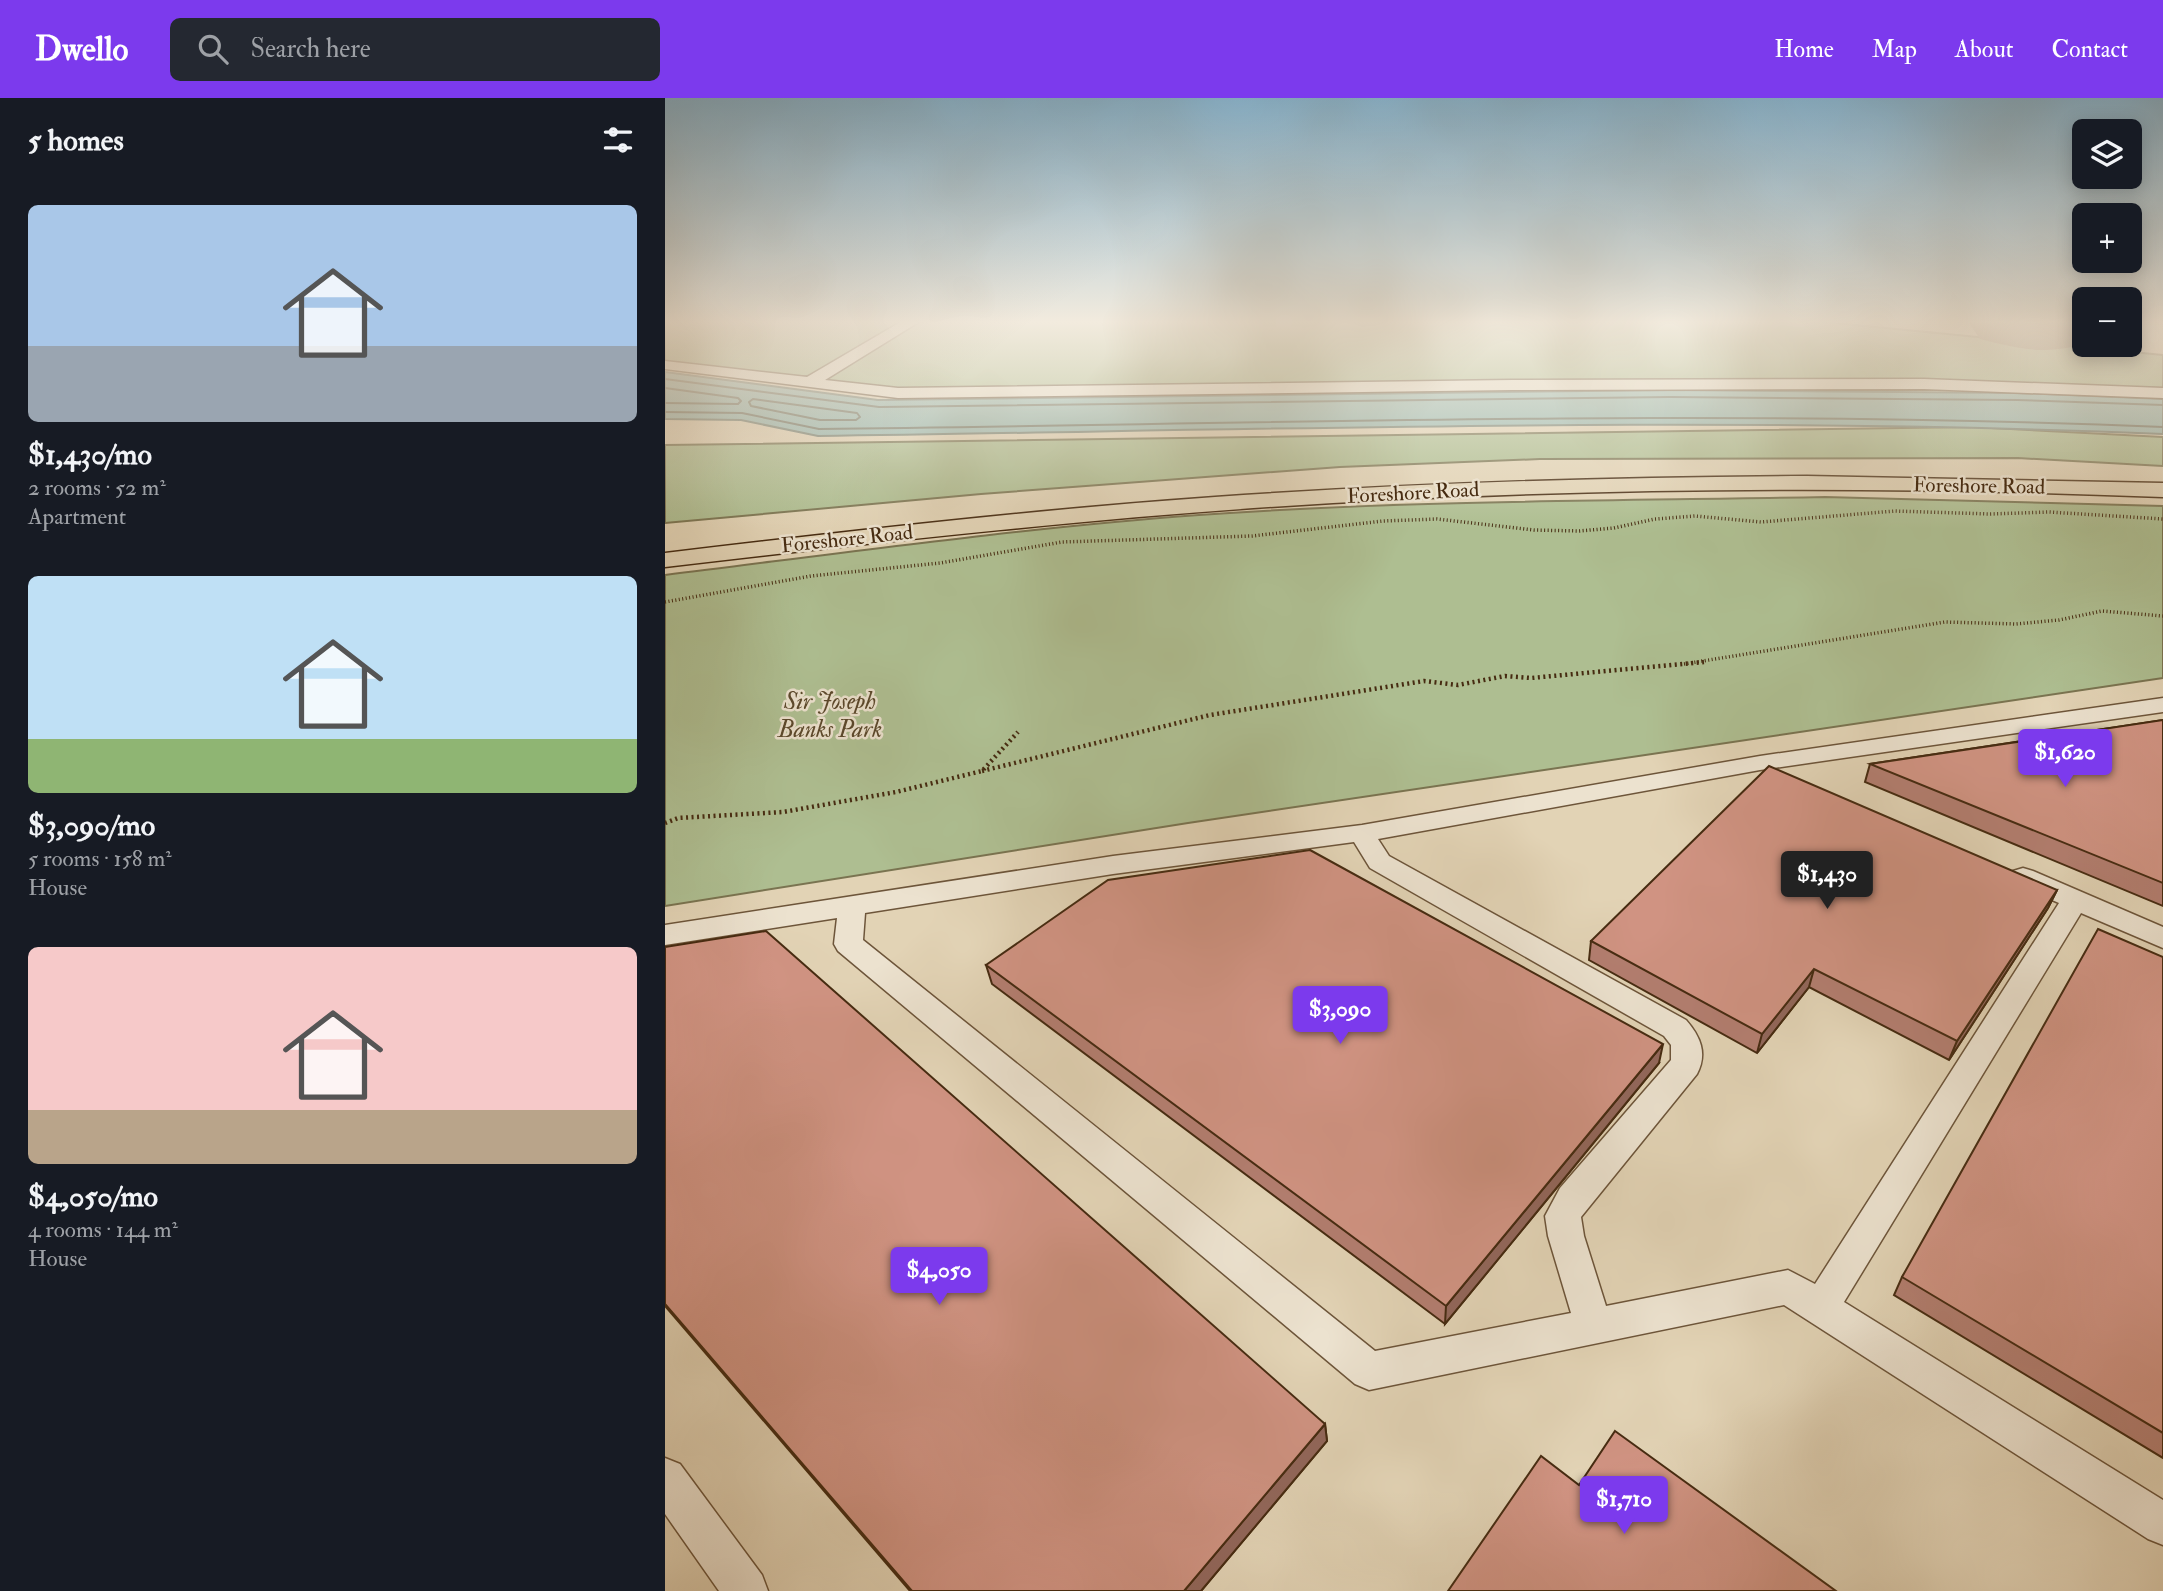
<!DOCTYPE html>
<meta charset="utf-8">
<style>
body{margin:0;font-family:"IM FELL Double Pica",serif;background:#242831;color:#f1f3f6;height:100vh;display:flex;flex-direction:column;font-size:26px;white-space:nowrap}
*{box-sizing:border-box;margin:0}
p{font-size:23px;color:#9ea1a6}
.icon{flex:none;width:38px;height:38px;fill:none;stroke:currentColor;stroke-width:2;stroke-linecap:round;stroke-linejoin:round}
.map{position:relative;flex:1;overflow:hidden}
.panel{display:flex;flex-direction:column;background:#171b24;width:665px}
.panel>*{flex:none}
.buttons{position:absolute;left:1407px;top:21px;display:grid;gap:14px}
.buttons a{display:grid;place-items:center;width:70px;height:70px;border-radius:10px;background:#171b24;box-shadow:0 4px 18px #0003;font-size:35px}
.price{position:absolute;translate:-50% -60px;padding:0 16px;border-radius:7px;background:#7c3aed;color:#fff;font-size:23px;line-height:46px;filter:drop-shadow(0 2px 4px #0008)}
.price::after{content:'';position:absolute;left:50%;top:42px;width:21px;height:16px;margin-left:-10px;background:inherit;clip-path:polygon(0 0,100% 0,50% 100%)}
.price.active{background:#222;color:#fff}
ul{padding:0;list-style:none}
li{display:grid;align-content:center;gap:14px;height:371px;padding:0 28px}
li span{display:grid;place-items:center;height:217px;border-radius:10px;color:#555}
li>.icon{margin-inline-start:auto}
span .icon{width:126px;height:126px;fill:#fffc;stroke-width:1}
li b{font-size:30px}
h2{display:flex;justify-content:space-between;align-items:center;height:84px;padding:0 28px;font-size:30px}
header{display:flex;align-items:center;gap:42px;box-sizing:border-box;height:98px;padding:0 35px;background:#7c3aed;color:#fff}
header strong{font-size:33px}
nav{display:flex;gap:38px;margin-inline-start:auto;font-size:24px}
.search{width:490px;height:63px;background:#242831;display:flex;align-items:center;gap:18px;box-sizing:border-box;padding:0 24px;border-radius:10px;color:#9ea1a6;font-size:26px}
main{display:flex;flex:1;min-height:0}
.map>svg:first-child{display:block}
.green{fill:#aebe91;stroke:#7a7451;stroke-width:2}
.water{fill:#95b7af;stroke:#757f70;stroke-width:2}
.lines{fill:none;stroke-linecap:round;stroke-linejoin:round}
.shore{stroke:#6e7160;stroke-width:2}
.runway{fill:#947f63;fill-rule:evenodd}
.minor-casing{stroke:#6d553a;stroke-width:3}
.major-casing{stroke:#462b11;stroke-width:3}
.path-far1{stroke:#462b11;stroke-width:3.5;stroke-dasharray:1 2.5;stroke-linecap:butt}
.path{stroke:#462b11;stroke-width:4.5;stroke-dasharray:2 3.5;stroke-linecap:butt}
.minor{fill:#ece2cf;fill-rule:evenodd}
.major{fill:#e2d3b5;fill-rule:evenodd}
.wall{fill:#b37e70;stroke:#462b11;stroke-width:2}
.shaded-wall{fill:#92675b;stroke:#462b11;stroke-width:2}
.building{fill:#d09382;stroke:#462b11;stroke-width:2}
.labels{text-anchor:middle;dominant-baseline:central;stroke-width:5;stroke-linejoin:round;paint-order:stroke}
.far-street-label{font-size:21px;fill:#462b11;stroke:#ece2cf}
.park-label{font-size:24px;font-style:italic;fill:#5b482b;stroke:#ece2cf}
</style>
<header>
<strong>Dwello</strong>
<div class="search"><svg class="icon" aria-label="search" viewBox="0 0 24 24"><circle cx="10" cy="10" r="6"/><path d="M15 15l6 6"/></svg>Search here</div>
<nav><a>Home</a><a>Map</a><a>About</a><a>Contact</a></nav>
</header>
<main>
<section class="panel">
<h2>5 homes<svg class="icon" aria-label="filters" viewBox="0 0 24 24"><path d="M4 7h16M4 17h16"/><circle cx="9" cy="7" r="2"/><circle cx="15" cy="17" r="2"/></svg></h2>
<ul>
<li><span style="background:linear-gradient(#a9c7e8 65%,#9aa5b1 0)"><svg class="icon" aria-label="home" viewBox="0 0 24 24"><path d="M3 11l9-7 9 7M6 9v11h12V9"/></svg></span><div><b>$1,430/mo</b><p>2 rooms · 52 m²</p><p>Apartment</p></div></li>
<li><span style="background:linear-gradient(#bfe0f5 75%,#8fb573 0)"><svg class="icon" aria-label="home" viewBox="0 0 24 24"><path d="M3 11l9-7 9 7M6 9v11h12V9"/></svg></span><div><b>$3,090/mo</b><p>5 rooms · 158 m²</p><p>House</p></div></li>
<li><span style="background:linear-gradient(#f6c9c9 75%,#b9a48a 0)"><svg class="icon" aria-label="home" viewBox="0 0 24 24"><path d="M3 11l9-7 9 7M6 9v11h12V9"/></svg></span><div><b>$4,050/mo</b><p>4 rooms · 144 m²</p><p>House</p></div></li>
</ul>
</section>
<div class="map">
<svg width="1498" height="1493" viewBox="0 0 1498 1493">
<rect width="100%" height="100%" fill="#e2d3b5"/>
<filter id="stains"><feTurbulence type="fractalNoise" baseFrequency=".00286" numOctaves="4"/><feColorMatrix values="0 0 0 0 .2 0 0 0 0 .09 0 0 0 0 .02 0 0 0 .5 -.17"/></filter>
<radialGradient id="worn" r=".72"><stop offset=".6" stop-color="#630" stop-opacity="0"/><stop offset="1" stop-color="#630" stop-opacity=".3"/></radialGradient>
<path class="green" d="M0,222H248L151,277L132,279L0,263Z
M256,222H1139L1498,257V292H250L163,283L161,279Z
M1307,329L1498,339V368L1353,360L875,361L675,369L316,396L0,425V347Z
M1160,399L1498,408V580L523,725L0,808V477C178,455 356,430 534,417C742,402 951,403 1160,399Z"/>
<path class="water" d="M0,274L213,302L1005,292L1352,295L1498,301V336C1050,317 601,332 153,338L76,322L0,321Z"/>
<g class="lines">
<path class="shore" d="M0,281L214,309L1005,299L1352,302L1498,307
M0,290L73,300L76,303L73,306L0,305
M88,301L192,315L195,319L191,322H155L86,308L84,304Z
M0,314L77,315L154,331C602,326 1051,310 1498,329"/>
<path class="runway" d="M1302,222H1419V246C1379,257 1355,251 1315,241Z"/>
<g class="minor-casing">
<path id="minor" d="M239,222H257L160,282L233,290L847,282L1259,281L1498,290V300L1259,291L847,292L233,300L0,271V263L142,279Z
M1498,600V614L1095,672L713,741L724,758L1021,922C1035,938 1043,955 1032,976L916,1119L919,1138L941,1208L1123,1172L1150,1186L1394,805L1348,785L1344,779L1348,773L1358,770L1368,773L1498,829V850L1416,815L1179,1204L1498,1402V1447L1483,1441L1119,1207L704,1292L690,1286L173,853L169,846L172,820L0,847V827L448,758L697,727L1095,658ZM689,744L705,770L999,938L1006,947V962L895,1090L880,1118L883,1138L906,1215L710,1253L198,842L200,815L448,776Z
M0,1360L15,1366L97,1477L103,1493H54L0,1416Z"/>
</g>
<g class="major-casing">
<path id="major" d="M1142,378L1498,385V399C1221,388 945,389 668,405C445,418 222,443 0,469V455C183,433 366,412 550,399C747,385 944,379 1142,378Z"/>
</g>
<path class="path-far1" d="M0,504L146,478L275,465L397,444L587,438L718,423L772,421L869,432L914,433L949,430L990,421L1030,418L1096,424L1230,413L1325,416L1384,414L1498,421
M1019,566L1280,524L1351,526L1394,522L1437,513L1498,518"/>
<path class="path" d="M317,673L545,617L759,583L793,587L840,578L866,580L1039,564
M0,725L13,720L118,714L231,694L317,673L353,634"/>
<use href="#minor" class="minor"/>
<use href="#major" class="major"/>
</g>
<path class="wall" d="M1498,622V808L1200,684L1205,666Z
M1392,792L1383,810L1284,962L1144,889L1092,955L924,862L926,843Z
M0,849L660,1326L662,1343L536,1493H245L0,1208Z
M1498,859V1360L1229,1197L1237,1179Z
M321,867L994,965L780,1226L327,886Z"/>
<path class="shaded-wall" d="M1392,792L1383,810L1284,962L1292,943Z
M1149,871L1144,889L1092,955L1097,936Z
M998,946L994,965L780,1226L781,1208Z
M660,1326L662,1343L536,1493H519Z"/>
<path class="building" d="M1498,622V785L1205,666Z
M1104,668L1392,792L1292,943L1149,871L1097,936L926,843Z
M645,752L998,946L781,1208L321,867L443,782Z
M1433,831L1498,859V1335L1237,1179Z
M101,833L660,1326L519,1493H247L0,1206V849Z
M950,1333L1171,1493H783L876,1358L914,1387Z"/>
<linearGradient id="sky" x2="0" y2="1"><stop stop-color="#87b5d1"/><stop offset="0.52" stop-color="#f2ebde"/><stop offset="1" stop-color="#f2ebde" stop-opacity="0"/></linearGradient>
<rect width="1498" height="431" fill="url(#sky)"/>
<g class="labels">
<g class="far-street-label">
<text transform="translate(1314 388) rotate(1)">Foreshore Road</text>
<text transform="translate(748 395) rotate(-3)">Foreshore Road</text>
<text transform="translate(182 441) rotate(-6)">Foreshore Road</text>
</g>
<g class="park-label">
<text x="165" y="603">Sir Joseph<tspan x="165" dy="28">Banks Park</tspan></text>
</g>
</g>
<rect width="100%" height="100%" filter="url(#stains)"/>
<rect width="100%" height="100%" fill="url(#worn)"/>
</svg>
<div class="buttons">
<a><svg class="icon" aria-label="layers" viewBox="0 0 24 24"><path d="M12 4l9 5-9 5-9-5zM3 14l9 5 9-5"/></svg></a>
<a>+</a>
<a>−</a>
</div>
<b class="price" style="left:1400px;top:691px">$1,620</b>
<b class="price active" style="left:1162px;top:813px">$1,430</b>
<b class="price" style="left:675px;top:948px">$3,090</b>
<b class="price" style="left:274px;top:1209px">$4,050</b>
<b class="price" style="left:959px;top:1438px">$1,710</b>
</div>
</main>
